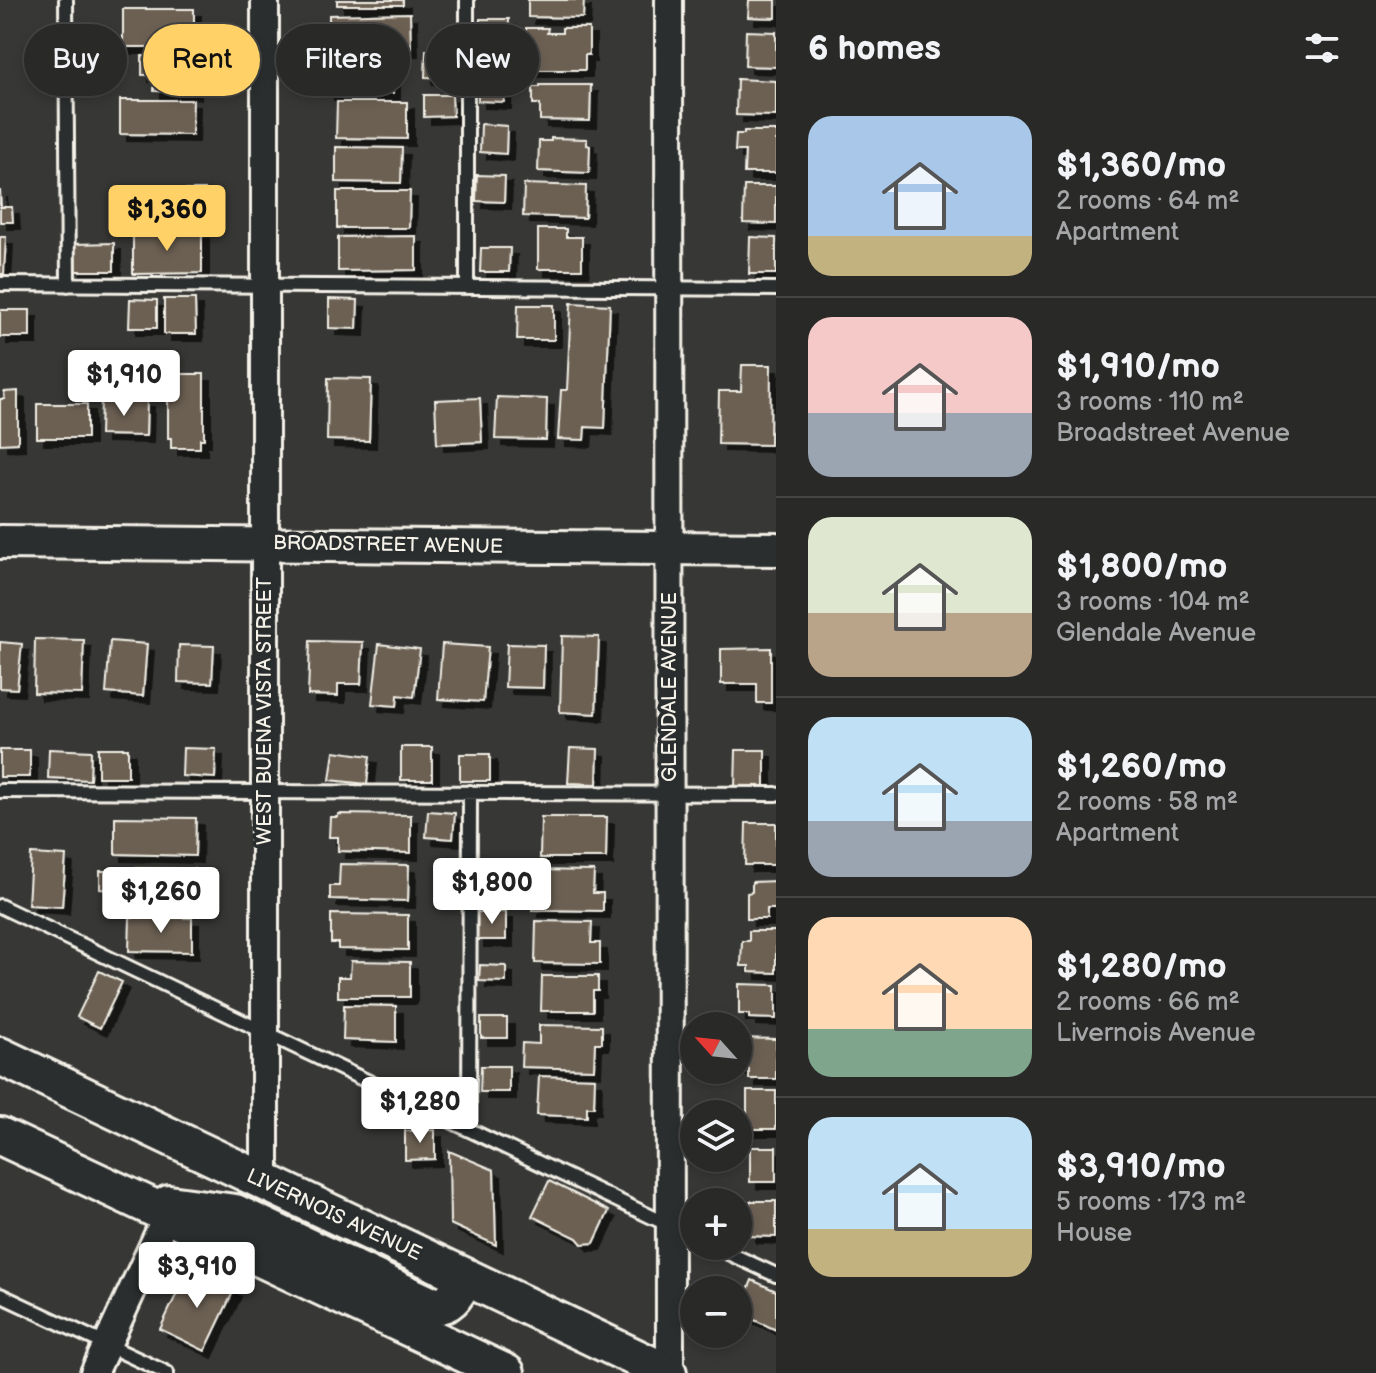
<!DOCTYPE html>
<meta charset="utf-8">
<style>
body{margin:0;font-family:"Balsamiq Sans",sans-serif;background:#353534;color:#f1f3f6;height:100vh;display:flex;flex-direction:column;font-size:30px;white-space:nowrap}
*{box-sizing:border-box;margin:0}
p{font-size:26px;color:#a5a6a8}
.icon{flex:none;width:44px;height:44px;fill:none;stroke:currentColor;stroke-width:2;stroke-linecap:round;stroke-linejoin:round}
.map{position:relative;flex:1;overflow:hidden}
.details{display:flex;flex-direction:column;background:#292928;width:600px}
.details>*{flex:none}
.hud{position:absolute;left:24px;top:24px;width:632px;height:72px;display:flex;gap:16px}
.needle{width:52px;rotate:297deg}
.buttons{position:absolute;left:680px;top:1012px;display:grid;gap:16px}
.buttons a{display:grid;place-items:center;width:72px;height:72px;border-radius:50%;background:#292928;box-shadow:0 4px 12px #0003,0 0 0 2px #454545;font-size:40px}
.price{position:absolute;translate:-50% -68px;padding:0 18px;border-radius:8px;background:#fff;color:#222;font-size:26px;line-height:52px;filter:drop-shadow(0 2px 4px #0008)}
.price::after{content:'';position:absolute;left:50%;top:48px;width:24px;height:18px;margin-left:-12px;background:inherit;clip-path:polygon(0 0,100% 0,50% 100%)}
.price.on{background:#ffd166;color:#111}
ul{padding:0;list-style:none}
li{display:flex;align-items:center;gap:24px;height:200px;padding:0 32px}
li+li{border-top:2px solid #454545}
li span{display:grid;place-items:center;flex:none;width:224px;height:160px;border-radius:24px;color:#555}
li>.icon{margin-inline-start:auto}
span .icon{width:96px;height:96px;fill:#fffc;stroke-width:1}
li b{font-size:34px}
h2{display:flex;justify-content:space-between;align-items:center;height:96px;padding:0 32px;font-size:34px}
.pill{padding:0 28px;border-radius:36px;background:#292928;box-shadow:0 4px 12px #0003,0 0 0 2px #454545;font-size:28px;line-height:72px}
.pill.on{background:#ffd166;color:#111}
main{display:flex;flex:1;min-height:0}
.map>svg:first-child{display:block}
.building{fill:#6c6053;stroke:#f4f1e8;stroke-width:2;filter:url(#shadow)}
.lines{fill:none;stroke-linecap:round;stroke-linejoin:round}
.service-casing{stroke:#f4f1e8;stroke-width:18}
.minor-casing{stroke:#f4f1e8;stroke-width:32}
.tertiary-casing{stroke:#f4f1e8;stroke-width:38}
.secondary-casing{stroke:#f4f1e8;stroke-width:42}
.service{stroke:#2a2d2e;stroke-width:12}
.minor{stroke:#2a2d2e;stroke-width:26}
.tertiary{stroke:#2a2d2e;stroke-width:32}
.secondary{stroke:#2a2d2e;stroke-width:36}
.labels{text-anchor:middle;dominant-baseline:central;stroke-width:7;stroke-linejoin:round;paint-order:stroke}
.street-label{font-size:20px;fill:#f4f1e8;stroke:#2a2d2e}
</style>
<main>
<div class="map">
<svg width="776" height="1373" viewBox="0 0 776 1373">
<defs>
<filter id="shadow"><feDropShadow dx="7" dy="7" stdDeviation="0" flood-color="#0009"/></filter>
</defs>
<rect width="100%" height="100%" fill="#373735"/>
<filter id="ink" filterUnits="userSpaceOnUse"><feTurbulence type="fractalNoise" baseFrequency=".0125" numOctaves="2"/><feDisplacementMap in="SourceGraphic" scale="16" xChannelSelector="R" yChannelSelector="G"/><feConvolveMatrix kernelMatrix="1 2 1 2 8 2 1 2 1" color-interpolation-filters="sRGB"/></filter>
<g filter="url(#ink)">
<path class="building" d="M337,0H403V5H337Z
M528,0H584L583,18L528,17Z
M749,0H776V18L748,17Z
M123,9H194V47H123Z
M410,13L411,49L337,50V25H329V15Z
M480,19H509L508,47L479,46Z
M526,28H548L547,33H562V28H589V55H585V70H526Z
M746,31L776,32V67L745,66Z
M426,50L452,51L451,78L425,77Z
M142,56L195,58L194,92L154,91V75H142Z
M327,58H393V93H327Z
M478,72H505L504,102L478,101Z
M737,79L776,81V116L736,115Z
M540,85H591L590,121L540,120V104H533V87H540Z
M424,95H452L453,116L424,117Z
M120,100H193L192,135L120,134Z
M337,102H407V139L336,138Z
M481,124L507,126L506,154L480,152Z
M744,131H776V173H744L745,151H735L736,134H744Z
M551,138L587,139V145L590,146L589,173L538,171L539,141H551Z
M336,147L402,148L401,183L336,182Z
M477,175L505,176L504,202L476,201Z
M524,184L586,186L585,218L523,216Z
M744,186H776V224L743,223Z
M0,190L1,207H12L13,222H0Z
M205,190L206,224L124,225V191Z
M337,191H410L409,228H337Z
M538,229H566V237H582V269H538Z
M133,232H202V273L133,274Z
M416,236V270L338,271V237Z
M0,237H6L4,274H0Z
M750,237L776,238V274H749Z
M114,243V271H74L73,244Z
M481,248H510L509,272H480Z
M130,299L157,300V328H129Z
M164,299H195L196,334H164Z
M329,299L358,300L357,329L329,328Z
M571,303L610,305L605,428L585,427L584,440L558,439L561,390H567Z
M518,305H554V340H517Z
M0,310H30V337H0Z
M742,365H771L770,445L718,444L719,391H741Z
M168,374H204V439H200V448H171V438H168Z
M328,378L371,379L369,441L327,440Z
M18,391V443L0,444V399H5L4,392Z
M497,397L547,399L546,440L495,439Z
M480,398L482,442L437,444L435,400Z
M101,399L147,400L146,436L100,435Z
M37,404H87V438H37Z
M562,636L599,637L596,714L560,712Z
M35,639L84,640L82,694L34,693Z
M110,641L147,644L143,696L106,693Z
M310,641L363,642L361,684H338V696L308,695Z
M0,642L22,644L17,689L0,688Z
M379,644L420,649L414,697L398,695L397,706L372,704Z
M442,644L488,647L483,702L438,699Z
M507,644L544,645L543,688L505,687Z
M179,645L214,646L212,683L178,682Z
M771,648V703H757V684H721V649Z
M401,747H432V780H401Z
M98,748H128V777H98Z
M183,748L216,749L215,778L182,776Z
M570,748L598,749L597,784L568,783Z
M49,749L91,751L90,780L48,778Z
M0,750H30V777H0Z
M736,750H765V787H735Z
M334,751L370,756L367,784L330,780Z
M460,754H490V781H460Z
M428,811L455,813L453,839L426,837Z
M338,814L411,815V853L338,851V837H329L330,817H338Z
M115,817L196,818L195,856L115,854Z
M541,817H607L606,858H540Z
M746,823H776V865H745Z
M31,854L66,856L62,907L28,905Z
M340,864L409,865L408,901L330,899V886H339Z
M112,868L194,869L193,906L112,905V890L100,889V871H112Z
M533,870L594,871L593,893H603V911L532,910Z
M776,881V909H767V919H747V893L752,892V882Z
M477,912H506V940H477Z
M331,914L408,915V950L338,949V943H331Z
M130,917L192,918V952L129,951Z
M536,921L592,922L591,943H600V964L535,963Z
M749,931H776V973L749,972V966H741L742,941H749Z
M351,961L410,962V997H338V977H350Z
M480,965L506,966V982L479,981Z
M99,971L122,982L100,1028L77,1017Z
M542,976H598V991H593V1011H541Z
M739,984L776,985V1019L749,1018V1014H739Z
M344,1005L396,1006V1042L343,1040Z
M481,1018H507V1038H481Z
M539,1025L602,1026V1043H595L594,1069L521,1067L522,1043L539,1044Z
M741,1038L776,1039V1079H749V1069H740Z
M481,1066H509V1092H480Z
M539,1076L595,1078L594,1107H587V1117L537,1115Z
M747,1091H776V1129H747Z
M435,1130V1159L405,1160V1131Z
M750,1147H776V1182H750Z
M449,1151L494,1170L496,1245L450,1224Z
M549,1181L609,1211L594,1243L582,1244L577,1238L532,1216Z
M750,1201H776V1237L749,1236Z
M195,1271L234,1290L205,1351L160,1329L186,1274Z
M752,1280L776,1291V1330L746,1316L742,1304Z"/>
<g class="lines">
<g class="service-casing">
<path id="service" d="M66,0L68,285
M467,0V287
M0,284L776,289
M0,791L776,794
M0,906L694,1237
M469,1129L470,792
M713,1246L776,1275
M0,1295L167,1373"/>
</g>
<g class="minor-casing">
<path id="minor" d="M669,0L670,1373
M265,1182V0
M94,1373L167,1215"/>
</g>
<g class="tertiary-casing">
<path id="tertiary" d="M0,542L776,549"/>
</g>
<g class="secondary-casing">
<path id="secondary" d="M0,1056L668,1373
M0,1136L506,1373
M169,1204L235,1213L430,1305C451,1308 457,1293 465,1277"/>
</g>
<use href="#service" class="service"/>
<use href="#minor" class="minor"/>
<use href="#tertiary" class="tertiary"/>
<use href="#secondary" class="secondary"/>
</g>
</g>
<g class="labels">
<g class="street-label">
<text transform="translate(388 545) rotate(1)">BROADSTREET AVENUE</text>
<text transform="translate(670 687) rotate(-90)">GLENDALE AVENUE</text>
<text transform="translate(265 711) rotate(-90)">WEST BUENA VISTA STREET</text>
<text transform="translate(334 1215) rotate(25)">LIVERNOIS AVENUE</text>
</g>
</g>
</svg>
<div class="buttons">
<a><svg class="needle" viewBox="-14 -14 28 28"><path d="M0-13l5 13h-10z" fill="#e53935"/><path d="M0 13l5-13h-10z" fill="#a5a6a8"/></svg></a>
<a><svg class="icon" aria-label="layers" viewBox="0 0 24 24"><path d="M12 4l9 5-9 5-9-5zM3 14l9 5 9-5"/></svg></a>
<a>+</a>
<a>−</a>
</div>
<b class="price on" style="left:167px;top:253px">$1,360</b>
<b class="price" style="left:124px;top:418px">$1,910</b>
<b class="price" style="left:492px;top:926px">$1,800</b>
<b class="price" style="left:161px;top:935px">$1,260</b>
<b class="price" style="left:420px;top:1145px">$1,280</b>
<b class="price" style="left:197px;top:1310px">$3,910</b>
<div class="hud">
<a class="pill">Buy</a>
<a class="pill on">Rent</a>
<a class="pill">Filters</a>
<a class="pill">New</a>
</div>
</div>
<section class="details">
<h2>6 homes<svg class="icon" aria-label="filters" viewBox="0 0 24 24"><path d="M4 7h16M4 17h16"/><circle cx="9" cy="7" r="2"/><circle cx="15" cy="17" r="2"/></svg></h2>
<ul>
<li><span style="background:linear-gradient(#a9c7e8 75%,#c2b280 0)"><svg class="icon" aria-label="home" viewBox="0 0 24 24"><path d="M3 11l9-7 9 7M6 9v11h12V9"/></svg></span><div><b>$1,360/mo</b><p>2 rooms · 64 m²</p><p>Apartment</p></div></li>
<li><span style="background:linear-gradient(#f6c9c9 60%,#9aa5b1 0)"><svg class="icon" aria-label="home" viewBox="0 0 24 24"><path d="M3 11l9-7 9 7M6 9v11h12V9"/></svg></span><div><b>$1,910/mo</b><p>3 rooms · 110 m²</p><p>Broadstreet Avenue</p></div></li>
<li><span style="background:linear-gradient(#dfe7d0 60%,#b9a48a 0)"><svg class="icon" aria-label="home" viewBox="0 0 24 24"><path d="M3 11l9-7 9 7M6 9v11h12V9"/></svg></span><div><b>$1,800/mo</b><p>3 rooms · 104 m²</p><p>Glendale Avenue</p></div></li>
<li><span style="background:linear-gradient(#bfe0f5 65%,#9aa5b1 0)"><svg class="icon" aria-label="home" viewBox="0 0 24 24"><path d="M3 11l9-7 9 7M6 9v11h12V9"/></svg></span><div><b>$1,260/mo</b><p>2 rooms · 58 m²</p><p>Apartment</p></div></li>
<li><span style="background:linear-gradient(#ffd9b3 70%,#7fa58c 0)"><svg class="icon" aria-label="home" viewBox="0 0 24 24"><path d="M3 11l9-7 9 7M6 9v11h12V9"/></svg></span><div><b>$1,280/mo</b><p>2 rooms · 66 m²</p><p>Livernois Avenue</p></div></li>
<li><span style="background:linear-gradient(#bfe0f5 70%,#c2b280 0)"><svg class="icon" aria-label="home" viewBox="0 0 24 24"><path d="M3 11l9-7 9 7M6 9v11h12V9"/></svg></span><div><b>$3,910/mo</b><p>5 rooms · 173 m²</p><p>House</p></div></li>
</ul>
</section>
</main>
